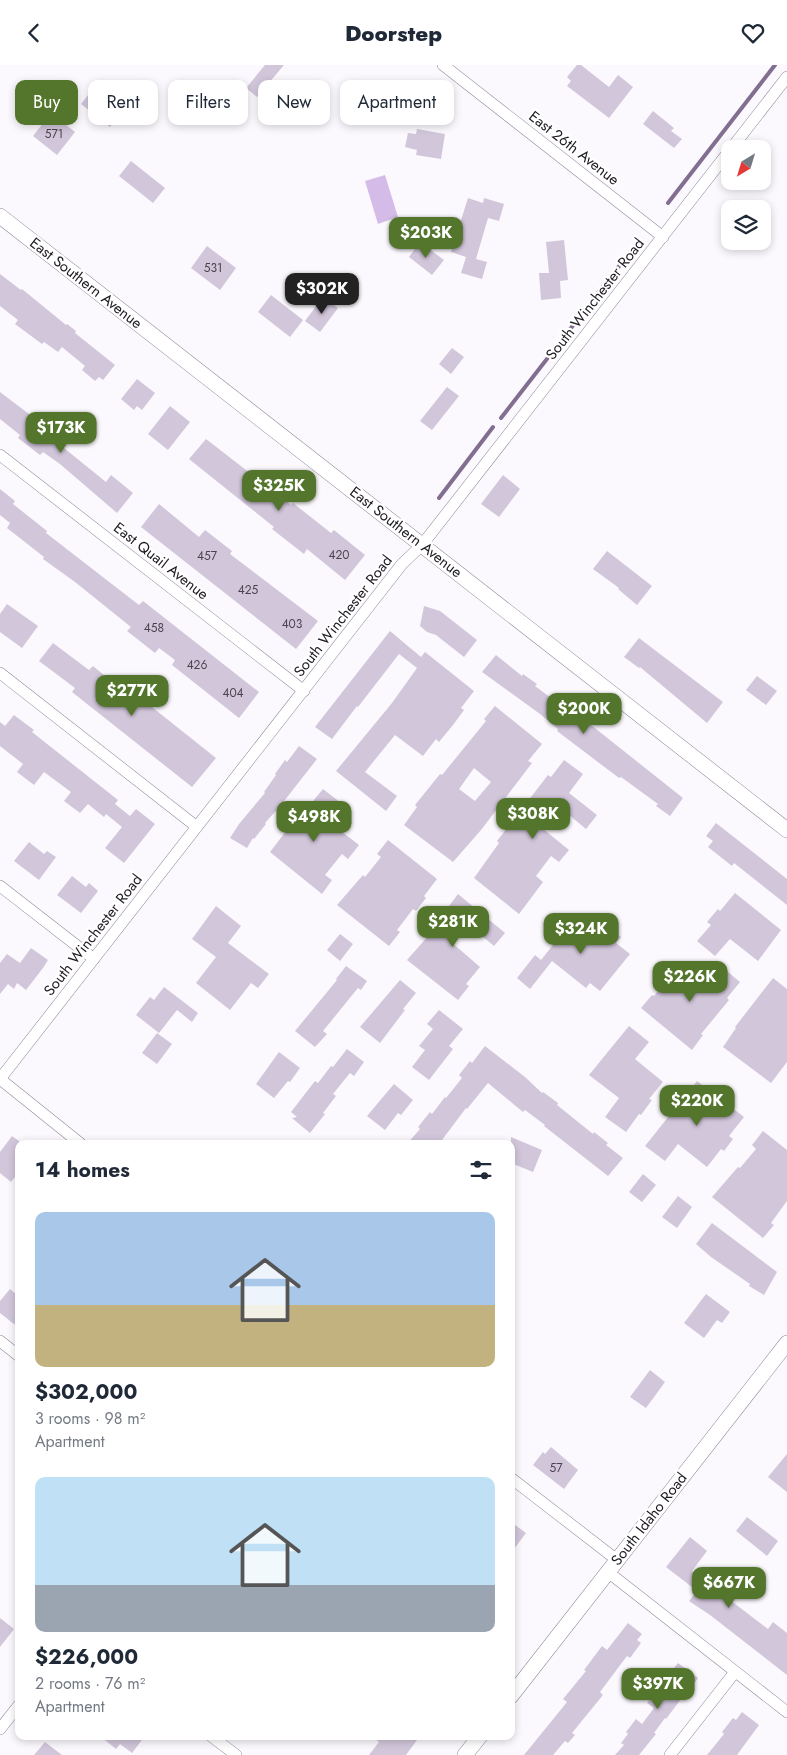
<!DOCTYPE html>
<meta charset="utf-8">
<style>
body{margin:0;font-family:Jost,sans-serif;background:#f6f6f7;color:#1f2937;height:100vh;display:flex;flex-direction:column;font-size:19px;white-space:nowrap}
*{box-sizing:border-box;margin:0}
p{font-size:16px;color:#747a83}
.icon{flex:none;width:28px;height:28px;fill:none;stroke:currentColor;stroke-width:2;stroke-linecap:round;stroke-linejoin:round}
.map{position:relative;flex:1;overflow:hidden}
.drawer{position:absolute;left:15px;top:1075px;width:500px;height:600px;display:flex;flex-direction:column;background:#fff;border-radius:10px;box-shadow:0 2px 8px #0003}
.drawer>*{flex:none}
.hud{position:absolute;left:15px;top:15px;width:500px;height:45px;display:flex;gap:10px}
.needle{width:32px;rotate:218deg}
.controls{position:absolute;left:721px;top:75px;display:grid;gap:10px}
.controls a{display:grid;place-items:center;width:50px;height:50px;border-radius:10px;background:#fff;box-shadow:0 2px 8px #0003;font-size:25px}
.price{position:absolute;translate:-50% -42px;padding:0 11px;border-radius:10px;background:#53752c;color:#fff;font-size:16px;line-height:32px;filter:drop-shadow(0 1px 2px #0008)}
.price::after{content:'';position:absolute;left:50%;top:30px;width:15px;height:11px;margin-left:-8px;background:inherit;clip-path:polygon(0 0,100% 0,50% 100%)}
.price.on{background:#222;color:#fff}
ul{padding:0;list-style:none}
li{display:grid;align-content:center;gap:10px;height:265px;padding:0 20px}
li span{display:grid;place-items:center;height:155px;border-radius:10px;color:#555}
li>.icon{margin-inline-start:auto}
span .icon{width:90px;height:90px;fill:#fffc;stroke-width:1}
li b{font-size:21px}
h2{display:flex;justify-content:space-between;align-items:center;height:60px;padding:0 20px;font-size:21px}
.tag{padding:0 18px;border-radius:10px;background:#fff;box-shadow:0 2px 8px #0003;font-size:18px;line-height:45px}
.tag.on{background:#53752c;color:#fff}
header{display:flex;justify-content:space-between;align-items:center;height:65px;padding:0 20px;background:#fff;font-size:22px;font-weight:800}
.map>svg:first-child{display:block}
.green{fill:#d5bce8}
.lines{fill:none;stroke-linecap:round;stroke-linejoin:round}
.stream{stroke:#816e90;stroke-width:4}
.building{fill:#d2c6db;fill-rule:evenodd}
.street-casing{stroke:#91869a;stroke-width:12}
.secondary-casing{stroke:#91869a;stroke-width:16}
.street{stroke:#fff;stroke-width:11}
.secondary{stroke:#fff;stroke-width:15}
.labels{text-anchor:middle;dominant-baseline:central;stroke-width:4.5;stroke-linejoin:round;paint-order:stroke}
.number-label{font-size:12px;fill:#4a444f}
.street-label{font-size:15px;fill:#1d1920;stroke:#fff}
</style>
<header><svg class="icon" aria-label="back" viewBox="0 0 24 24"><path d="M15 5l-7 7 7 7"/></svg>Doorstep<svg class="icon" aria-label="heart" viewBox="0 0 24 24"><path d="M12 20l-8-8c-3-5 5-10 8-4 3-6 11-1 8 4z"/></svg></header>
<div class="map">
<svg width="787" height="1690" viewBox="0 0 787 1690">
<rect width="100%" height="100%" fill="#fbf9fd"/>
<path class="green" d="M385,110L398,152L378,159L365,116Z"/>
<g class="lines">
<path class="stream" d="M668,138L775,0
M593,234L635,181
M501,353L585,245
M439,433L493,362"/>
</g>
<path class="building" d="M265,0H284L257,32L246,23Z
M577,0H581L609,22L618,10L633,22L609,53L567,21L571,16L567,12Z
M92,25L121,48L110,62L81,39Z
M653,46L674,63L671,66L682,74L674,83L643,59Z
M51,48L75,67L57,90L33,71Z
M417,64L445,69L441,94L416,90L417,85L405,82L408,68L416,69Z
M131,96L165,123L153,138L119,111Z
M468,133L483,138L484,133L504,139L499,156L488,153L476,194L487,197L482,214L461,208L466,192L451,187Z
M564,175L568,215L560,216L561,233L541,235L539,208H549L546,177Z
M420,177L444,195L432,210L409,192Z
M207,181L236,203L220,225L191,203Z
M0,209L21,225L22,224L66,260L67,259L76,266L75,268L115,300L103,315L99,312L95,316L82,305L85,301L62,282L58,287L44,277L42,279L15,259L18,255L0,241Z
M271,230L303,255L290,272L258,247Z
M323,232L338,243L320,267L305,256Z
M452,283L464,292L451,309L439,299Z
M137,314L155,328L142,345L137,341L134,345L121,334Z
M447,322L459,331L432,365L420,356Z
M0,327L33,352L34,350L54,365L51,370L61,376L59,379L106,417L111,410L133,428L117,448L60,399L43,387L40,390L18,373L20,370L0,354Z
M170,341L190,357L168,385L148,369Z
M206,374L291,440L293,438L331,468L334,465L365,490L345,515L307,484L304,489L272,464L274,462L189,394Z
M503,410L520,424L499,452L481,439Z
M0,424L15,436L13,439L47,466L46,468L139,540L143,536L259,627L239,653L172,600L175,595L159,583L155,588L127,566L131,562L75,517L43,494L44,492L7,463L10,458L0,450Z
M159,439L199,472L205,465L232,486L230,489L318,556L296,584L141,462Z
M607,486L652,521L637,540L618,524L619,523L593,504Z
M7,539L38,561L22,583L0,567V549Z
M424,541L440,546L477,575L464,592L436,570L427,567L420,561Z
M390,566L421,592L425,587L474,626L461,643L464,645L453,660L439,677L436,674L423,691L395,670L365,707L397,731L386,746L336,706L392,638L417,603L399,589L358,642L357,641L332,674L315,662Z
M639,573L723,637L707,658L640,602L639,603L624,592Z
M53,578L89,605L93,601L134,635L138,631L216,693L192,722L72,627L75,623L39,596Z
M496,590L522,611L523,609L537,619L535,621L555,636L557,634L586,656L683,733L670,751L656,741L658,739L621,712L619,713L557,666L558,664L540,649L482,607Z
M757,611L777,626L766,640L746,625Z
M495,641L542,679L528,696L532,698L481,765L453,797L404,760L417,742L415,740L440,709L442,710L486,656L484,654ZM474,703L491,717L475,736L459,724Z
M14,650L34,665L32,667L118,735L115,739L130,751L136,744L155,759L124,798L105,783L122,762L106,749L104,752L88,739L80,748L64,736L71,727L44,707L34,720L17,707L23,699L0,681V657L5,661Z
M299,681L317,694L281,740L265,758L266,759L254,774L253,773L247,783L230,773L239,759L265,728L264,727L276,710L275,709L285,695L287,697Z
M564,695L583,709L569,728L597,750L586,764L562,744L554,746L542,763L569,785L559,797L551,791L536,811L543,817L519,849L474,813L499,778L497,776L548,710L551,712Z
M323,724L341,738L327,755L328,756L359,780L348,794L342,789L325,810L332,815L322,829L270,787L307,739L309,741Z
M716,758L787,814V840L734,798L732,801L708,782L713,776L706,771Z
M388,775L437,814L424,831L426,833L416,846L413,844L397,865L400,867L389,881L337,840L363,810L365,812L381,792L377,789Z
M29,777L44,789L47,786L56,792L39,815L14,796Z
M72,811L86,822L89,818L98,826L81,848L57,830Z
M735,828L781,865L758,896L730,874L715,891L697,876L711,860L707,857L718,844L720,846Z
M458,829L505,868L494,881L465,857L450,876L480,902L466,919L469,921L458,935L407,895L436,862L434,861Z
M216,841L241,861L228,878L269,909L258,923L251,918L230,945L196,918L216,892L192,874Z
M577,850L594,864L601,856L621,872L616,878L630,889L600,926L590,918L586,923L552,896L530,924L517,913L535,890L541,895Z
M340,869L353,879L340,896L327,885Z
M31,883L48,895L43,903L26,925L17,918L14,924L8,919L0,929V898L7,889L20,898Z
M681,897L709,919L722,902L740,917L727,933L729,935L701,969L703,970L692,985L641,943L652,930L654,931Z
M346,901L367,916L361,925L358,923L323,966L327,969L315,982L295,966L337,915L336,914Z
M773,913L787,924V997L771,1018L723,982L736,963L735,962Z
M400,915L416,928L403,944L405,945L380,978L360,962Z
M164,922L198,948L192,957L177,945L159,968L136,950L150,932L154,935Z
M439,945L463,964L449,981L453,984L429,1015L412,1002L425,985L419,981L433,964L427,959Z
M629,961L649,977L635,994L663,1017L649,1034L652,1035L641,1050L639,1049L626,1067L605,1052L619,1033L589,1010Z
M157,968L172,979L157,999L142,988Z
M485,981L525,1012L542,1028L543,1027L558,1038L557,1040L593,1069L594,1067L608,1078L606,1080L623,1093L608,1111L544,1061L545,1060L525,1045L523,1047L488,1018L467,1044L466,1043L439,1079H407L420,1064L418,1062L430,1047L432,1049L445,1032L446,1033L462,1013L459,1010L470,996L472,998Z
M347,984L364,997L354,1011L350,1008L333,1029L336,1031L323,1048L325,1049L310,1068L292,1053L297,1052L291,1047L315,1016L318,1018L331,1001L333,1002Z
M279,987L300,1003L290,1017L288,1016L274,1033L256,1019Z
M697,1016L744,1052L729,1071L733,1074L724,1086L721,1084L707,1102L678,1079L665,1096L645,1081Z
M394,1019L413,1035L401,1050L398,1048L385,1065L367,1051Z
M763,1066L787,1085V1136L771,1158L774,1160L763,1173L712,1132L738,1102L740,1103L756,1084L752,1080Z
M12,1071L19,1076V1107L11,1117L0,1108V1087Z
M511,1072L542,1085L533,1107L511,1098Z
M643,1109L656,1120L642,1137L629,1127Z
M678,1131L692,1142L677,1163L662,1152Z
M712,1158L777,1207L764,1230L749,1221L750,1219L711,1192L696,1179Z
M10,1224L19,1232V1263L0,1248V1236Z
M706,1229L730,1247L722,1258L717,1255L704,1273L684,1258Z
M650,1305L665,1317L646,1343L630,1332Z
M551,1382L578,1405L564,1424L533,1400L543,1387L545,1389Z
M787,1389V1427L768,1412Z
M747,1452L778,1476L767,1491L736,1466Z
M511,1457L526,1468L511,1488Z
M690,1472L707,1486L692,1506L768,1564L773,1557L787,1568V1610L710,1550L689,1536L697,1526L666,1502Z
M0,1553L14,1564L0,1582Z
M628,1558L642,1569L637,1575L641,1578L630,1593L627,1591L600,1627L603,1630L572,1668L575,1670L568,1678L565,1676L553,1690H524L567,1637L563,1634L586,1606L584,1605L602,1581L607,1585Z
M678,1598L698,1613L682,1635L681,1634L666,1654L665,1653L654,1668L656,1669L639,1690H615L624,1680L621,1678L628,1669L626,1667L636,1654L642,1659L654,1643L647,1638Z
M742,1647L759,1660L737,1690H707L724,1669L722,1667L733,1653L736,1655Z
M100,1671H145L132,1688L120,1679L116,1684Z
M372,1671H420L406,1690H369L379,1677Z
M45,1677L62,1690H34Z"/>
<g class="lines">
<g class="street-casing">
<path id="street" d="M443,0L663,172
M731,84L787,12
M0,390L304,626
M0,608L197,762
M0,821L94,894
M0,1014L402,499L422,480L730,85
M0,1014L81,1079
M0,1276L19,1291
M511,1413L617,1495
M608,1507L787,1647
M0,1664L19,1640
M211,1671L236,1690
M670,1690L735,1607"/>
</g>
<g class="secondary-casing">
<path id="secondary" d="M0,151L787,765
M511,1631L787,1278
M465,1690L480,1671"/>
</g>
<use href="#street" class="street"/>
<use href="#secondary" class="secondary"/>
</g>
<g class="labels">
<g class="number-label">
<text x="54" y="69">571</text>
<text x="213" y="203">531</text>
<text x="339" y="490">420</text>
<text x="207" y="491">457</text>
<text x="248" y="525">425</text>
<text x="292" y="559">403</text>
<text x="154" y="563">458</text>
<text x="197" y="600">426</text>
<text x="233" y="628">404</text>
<text x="556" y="1403">57</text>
</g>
<g class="street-label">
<text transform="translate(574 83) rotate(38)">East 26th Avenue</text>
<text transform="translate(86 218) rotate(38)">East Southern Avenue</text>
<text transform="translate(595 234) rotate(-52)">South Winchester Road</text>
<text transform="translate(406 467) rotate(38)">East Southern Avenue</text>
<text transform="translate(161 496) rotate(38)">East Quail Avenue</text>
<text transform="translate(343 551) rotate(-52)">South Winchester Road</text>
<text transform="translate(93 870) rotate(-52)">South Winchester Road</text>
<text transform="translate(649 1454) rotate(-52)">South Idaho Road</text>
</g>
</g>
</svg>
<div class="controls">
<a><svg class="needle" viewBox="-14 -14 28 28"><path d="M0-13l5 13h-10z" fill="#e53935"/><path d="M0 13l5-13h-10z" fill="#747a83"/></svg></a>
<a><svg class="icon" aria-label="layers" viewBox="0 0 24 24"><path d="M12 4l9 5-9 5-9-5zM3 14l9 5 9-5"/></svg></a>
</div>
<b class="price" style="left:426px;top:194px">$203K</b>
<b class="price on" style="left:322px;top:250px">$302K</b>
<b class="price" style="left:61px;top:389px">$173K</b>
<b class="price" style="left:279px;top:447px">$325K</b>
<b class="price" style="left:132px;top:652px">$277K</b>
<b class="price" style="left:584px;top:670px">$200K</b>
<b class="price" style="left:533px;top:775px">$308K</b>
<b class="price" style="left:314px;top:778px">$498K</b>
<b class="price" style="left:453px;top:883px">$281K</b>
<b class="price" style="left:581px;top:890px">$324K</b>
<b class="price" style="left:690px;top:938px">$226K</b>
<b class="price" style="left:697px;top:1062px">$220K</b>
<b class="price" style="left:729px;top:1544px">$667K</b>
<b class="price" style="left:658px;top:1645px">$397K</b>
<div class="hud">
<a class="tag on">Buy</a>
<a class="tag">Rent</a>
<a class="tag">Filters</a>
<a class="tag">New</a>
<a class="tag">Apartment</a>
</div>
<section class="drawer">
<h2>14 homes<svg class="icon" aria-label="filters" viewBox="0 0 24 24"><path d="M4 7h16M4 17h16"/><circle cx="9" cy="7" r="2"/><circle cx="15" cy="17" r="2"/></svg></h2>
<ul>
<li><span style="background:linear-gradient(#a9c7e8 60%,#c2b280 0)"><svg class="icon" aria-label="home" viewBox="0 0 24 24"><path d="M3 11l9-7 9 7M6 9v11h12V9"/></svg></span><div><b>$302,000</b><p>3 rooms · 98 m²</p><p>Apartment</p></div></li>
<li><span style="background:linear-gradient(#bfe0f5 70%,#9aa5b1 0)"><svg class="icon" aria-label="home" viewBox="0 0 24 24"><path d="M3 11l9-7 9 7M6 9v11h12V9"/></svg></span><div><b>$226,000</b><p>2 rooms · 76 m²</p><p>Apartment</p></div></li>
</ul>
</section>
</div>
